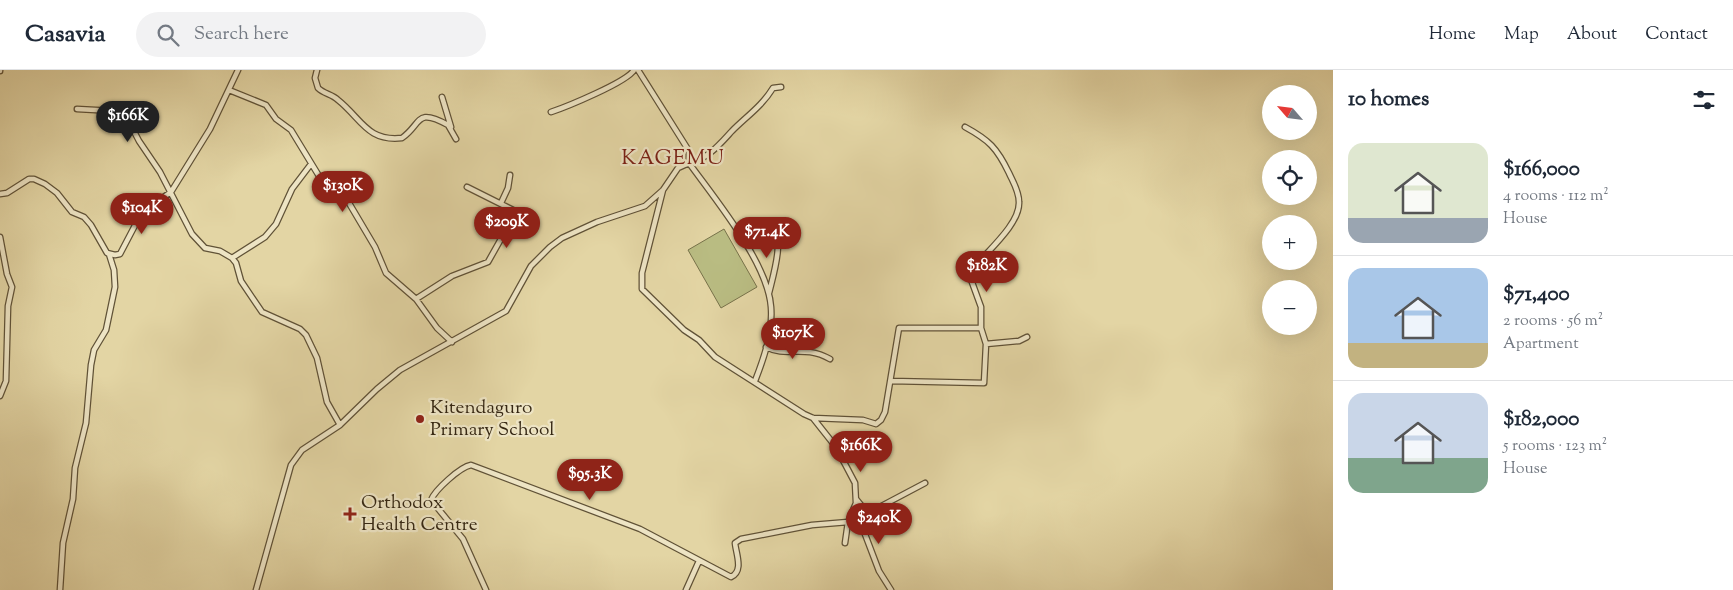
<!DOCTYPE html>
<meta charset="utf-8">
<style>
body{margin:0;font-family:"Sorts Mill Goudy",serif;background:#f2f2f3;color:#1f2937;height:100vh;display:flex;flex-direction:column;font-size:19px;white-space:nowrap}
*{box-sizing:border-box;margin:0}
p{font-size:16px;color:#747a83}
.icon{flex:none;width:28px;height:28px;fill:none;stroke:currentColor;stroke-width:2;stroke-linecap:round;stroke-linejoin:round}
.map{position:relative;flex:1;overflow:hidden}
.drawer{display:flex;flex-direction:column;background:#fff;width:400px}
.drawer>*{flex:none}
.needle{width:32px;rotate:298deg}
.tools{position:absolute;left:1262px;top:15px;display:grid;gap:10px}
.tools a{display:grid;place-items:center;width:55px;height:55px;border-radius:50%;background:#fff;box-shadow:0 5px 20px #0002;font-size:25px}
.price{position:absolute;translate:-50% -42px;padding:0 11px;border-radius:18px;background:#8f2418;color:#fff;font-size:16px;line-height:32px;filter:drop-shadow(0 1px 2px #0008)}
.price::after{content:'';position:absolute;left:50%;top:30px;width:15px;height:11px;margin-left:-8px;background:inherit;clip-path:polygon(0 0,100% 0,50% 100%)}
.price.selected{background:#222;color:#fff}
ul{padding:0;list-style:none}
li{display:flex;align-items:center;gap:15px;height:125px;padding:0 15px}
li+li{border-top:1px solid #e0e1e3}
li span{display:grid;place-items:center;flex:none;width:140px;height:100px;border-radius:15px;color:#555}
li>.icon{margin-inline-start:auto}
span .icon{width:60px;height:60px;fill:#fffc;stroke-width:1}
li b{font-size:21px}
h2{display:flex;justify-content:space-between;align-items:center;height:60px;padding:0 15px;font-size:21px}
header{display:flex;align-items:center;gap:30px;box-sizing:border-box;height:70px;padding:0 25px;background:#fff;border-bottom:1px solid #e0e1e3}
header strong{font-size:24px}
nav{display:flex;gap:28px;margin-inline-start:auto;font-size:18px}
.search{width:350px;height:45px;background:#f2f2f3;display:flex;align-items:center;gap:12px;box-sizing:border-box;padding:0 18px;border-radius:28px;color:#747a83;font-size:19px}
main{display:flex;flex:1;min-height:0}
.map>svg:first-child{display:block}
.green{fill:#b9bc82;stroke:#77724a}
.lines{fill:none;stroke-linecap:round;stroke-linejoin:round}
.street-casing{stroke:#605237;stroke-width:7}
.street{stroke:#ede4c4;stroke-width:4.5}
.poi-dot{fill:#8f2418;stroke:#ede4c4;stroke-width:2}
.labels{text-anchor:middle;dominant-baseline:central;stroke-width:4.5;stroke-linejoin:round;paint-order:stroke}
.poi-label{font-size:19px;fill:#352713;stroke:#ede4c4;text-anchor:start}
.quarter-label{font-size:21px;letter-spacing:1px;fill:#7a1f14;stroke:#ede4c4}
</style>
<header>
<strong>Casavia</strong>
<div class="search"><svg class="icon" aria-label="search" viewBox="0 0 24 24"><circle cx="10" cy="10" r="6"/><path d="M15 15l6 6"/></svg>Search here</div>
<nav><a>Home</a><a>Map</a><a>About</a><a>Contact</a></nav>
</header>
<main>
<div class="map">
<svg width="1333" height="520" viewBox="0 0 1333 520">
<rect width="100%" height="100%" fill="#e3d5a4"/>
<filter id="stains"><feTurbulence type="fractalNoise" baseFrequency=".004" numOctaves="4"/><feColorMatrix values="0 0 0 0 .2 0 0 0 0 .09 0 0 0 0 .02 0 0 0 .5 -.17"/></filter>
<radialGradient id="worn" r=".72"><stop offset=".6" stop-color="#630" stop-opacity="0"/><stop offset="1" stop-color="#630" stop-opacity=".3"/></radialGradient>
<path class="green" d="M724,159L757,217L721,238L688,180Z"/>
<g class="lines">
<g class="street-casing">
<path id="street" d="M317,0L315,8L318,18C324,24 332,24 338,30C361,48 367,72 402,68C422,54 415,37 448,55L456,69
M0,1V0
M229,20L266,35L276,49L291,60L319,106L346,128L375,177L386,203L416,229L437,258L452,272
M442,27L451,57
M77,39L114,41L126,46L139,71L160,102L192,164L205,178L220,181L232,188L236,193L241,211L262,242L300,259L306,265L317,288L327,332L340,355
M551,42C566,37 627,12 634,0
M663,120L642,203V219L684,260L699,270L715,287L804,344L813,348L863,350L876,354L881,350L885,342L899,258H981V237L969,204C982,185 1020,156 1019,132C1019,121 1013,112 1009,103C997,78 989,70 965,57
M0,124L7,123L29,109H34L45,114L57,123L72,142L84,147L91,155L107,183L115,185L120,184L142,142L171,122L210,59L238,0
M501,133L508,118L510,105
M0,167L7,204L12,217L8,236L6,311L0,326
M232,188L265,167L276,154L292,119L311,94
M769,223C774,202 784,172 773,151
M416,229L452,206L488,192L506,160L513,140L467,117
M986,274L1019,271L1027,267
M766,277C787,288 803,274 830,289
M755,311C764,288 773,262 771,237C768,193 715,129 689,93C708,89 720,74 732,61C747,46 762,36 773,18L781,17
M891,311L984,313L986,274L981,258
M813,348L836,377L855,413L856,433L848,452L845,473
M856,429L865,440L872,441L925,413
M855,438L879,501L891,520
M60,520L63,473L73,429L75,398L86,353L91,295L94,280L106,260L115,217L114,200L109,184
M256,520L291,395L302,380L340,355L377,319L400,300L506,241L531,196L550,177L562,168L597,152L645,136L663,120L678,98L689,93V81L638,0
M486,520L463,469L431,430C435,420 460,397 471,395L640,459L731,507C744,501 736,484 735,473L741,469L812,455L848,452
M686,520L699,491"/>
</g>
<use href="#street" class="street"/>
</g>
<g class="poi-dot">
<circle cx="420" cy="349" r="5"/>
<path d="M347.5 436.5h5v5h5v5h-5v5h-5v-5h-5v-5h5z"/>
</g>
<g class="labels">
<g class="poi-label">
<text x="430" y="338">Kitendaguro<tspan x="430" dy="22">Primary School</tspan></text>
<text x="361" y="433">Orthodox<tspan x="361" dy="22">Health Centre</tspan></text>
</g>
<g class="quarter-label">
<text x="673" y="89">KAGEMU</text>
</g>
</g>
<rect width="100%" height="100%" filter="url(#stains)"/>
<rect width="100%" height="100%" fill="url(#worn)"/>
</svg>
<div class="tools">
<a><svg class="needle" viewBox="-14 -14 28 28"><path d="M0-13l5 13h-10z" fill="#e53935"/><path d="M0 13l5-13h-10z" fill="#747a83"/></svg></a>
<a><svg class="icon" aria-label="locate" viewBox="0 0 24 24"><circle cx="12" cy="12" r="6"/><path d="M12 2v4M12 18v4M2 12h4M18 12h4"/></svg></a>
<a>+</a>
<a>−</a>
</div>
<b class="price selected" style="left:128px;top:73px">$166K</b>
<b class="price" style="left:343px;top:143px">$130K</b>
<b class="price" style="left:142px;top:165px">$104K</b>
<b class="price" style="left:507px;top:179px">$209K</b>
<b class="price" style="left:767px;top:189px">$71.4K</b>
<b class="price" style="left:987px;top:223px">$182K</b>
<b class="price" style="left:793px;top:290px">$107K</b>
<b class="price" style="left:861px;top:403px">$166K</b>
<b class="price" style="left:590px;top:431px">$95.3K</b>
<b class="price" style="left:879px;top:475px">$240K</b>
</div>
<section class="drawer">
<h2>10 homes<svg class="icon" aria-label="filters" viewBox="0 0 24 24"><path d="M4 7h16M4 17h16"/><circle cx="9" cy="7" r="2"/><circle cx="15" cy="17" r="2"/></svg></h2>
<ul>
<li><span style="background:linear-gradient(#dfe7d0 75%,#9aa5b1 0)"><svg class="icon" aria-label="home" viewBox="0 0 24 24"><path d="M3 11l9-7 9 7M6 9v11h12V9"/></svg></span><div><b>$166,000</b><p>4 rooms · 112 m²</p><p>House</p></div></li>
<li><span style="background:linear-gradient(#a9c7e8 75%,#c2b280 0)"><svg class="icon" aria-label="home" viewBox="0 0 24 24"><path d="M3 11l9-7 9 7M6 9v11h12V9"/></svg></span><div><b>$71,400</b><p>2 rooms · 56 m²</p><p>Apartment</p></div></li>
<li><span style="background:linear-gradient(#c9d6e8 65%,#7fa58c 0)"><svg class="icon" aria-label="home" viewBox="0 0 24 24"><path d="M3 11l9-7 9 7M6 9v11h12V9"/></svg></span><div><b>$182,000</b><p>5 rooms · 123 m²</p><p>House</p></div></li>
</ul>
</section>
</main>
